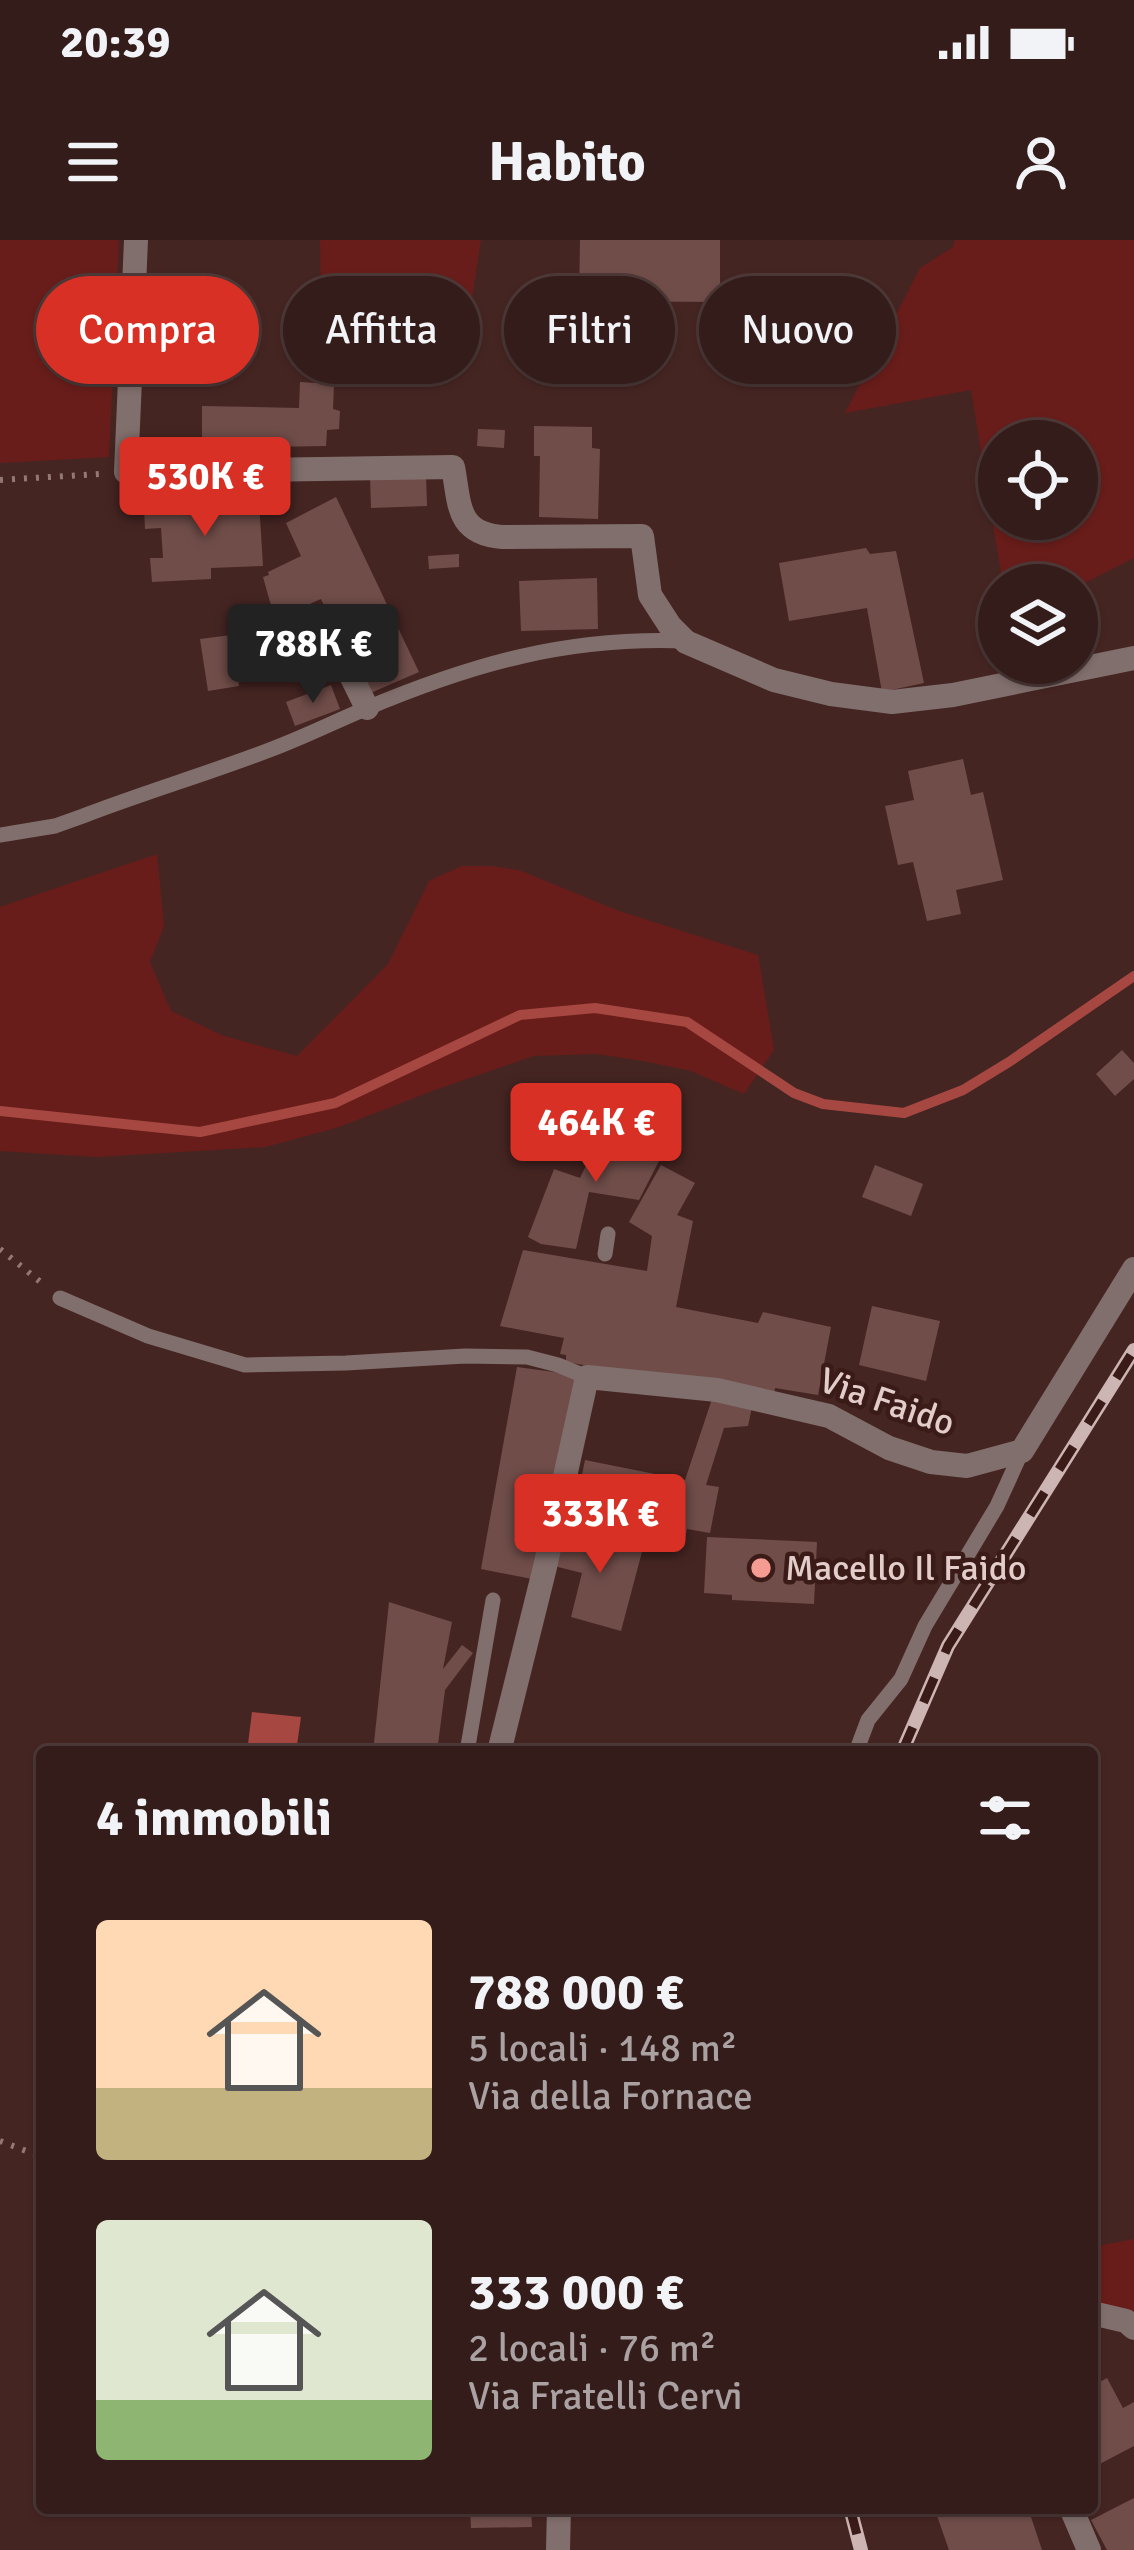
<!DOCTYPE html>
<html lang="it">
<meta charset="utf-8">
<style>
body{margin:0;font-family:Signika,sans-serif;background:#3c2523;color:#f1f3f6;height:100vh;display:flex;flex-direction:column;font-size:45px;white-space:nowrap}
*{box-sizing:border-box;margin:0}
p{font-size:39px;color:#a9a1a2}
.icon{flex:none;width:66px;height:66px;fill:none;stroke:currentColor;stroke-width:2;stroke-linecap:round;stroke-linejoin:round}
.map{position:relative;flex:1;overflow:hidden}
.side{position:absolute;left:36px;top:1506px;width:1062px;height:768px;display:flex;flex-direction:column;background:#341c1a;border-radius:12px;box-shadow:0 3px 9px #0004,0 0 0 3px #4e3a39}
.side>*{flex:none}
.hud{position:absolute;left:36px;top:36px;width:1062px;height:108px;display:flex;gap:24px}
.tools{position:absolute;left:978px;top:180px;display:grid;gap:24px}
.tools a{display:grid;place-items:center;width:120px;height:120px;border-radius:50%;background:#341c1a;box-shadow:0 3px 9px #0004,0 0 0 3px #4e3a39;font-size:60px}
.price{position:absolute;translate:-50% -102px;padding:0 27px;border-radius:12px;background:#d93025;color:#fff;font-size:39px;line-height:78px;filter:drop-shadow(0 3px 6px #0008)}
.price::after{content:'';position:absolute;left:50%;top:72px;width:36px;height:27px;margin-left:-18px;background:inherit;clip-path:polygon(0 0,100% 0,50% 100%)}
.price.current{background:#222;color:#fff}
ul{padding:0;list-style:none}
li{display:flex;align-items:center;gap:36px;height:300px;padding:0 60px}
li span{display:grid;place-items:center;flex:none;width:336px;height:240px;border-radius:12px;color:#555}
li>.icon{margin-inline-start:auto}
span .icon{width:144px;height:144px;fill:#fffc;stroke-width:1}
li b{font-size:51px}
h2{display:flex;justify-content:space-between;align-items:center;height:144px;padding:0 60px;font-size:51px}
.tag{padding:0 42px;border-radius:54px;background:#341c1a;box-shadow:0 3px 9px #0004,0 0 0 3px #4e3a39;font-size:42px;line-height:108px}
.tag.current{background:#d93025;color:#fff}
.status{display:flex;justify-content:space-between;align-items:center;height:84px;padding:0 60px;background:#341c1a;direction:ltr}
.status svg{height:33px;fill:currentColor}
header{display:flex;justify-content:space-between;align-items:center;height:156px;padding:0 60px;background:#341c1a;font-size:54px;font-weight:700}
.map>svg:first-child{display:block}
.green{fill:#681d1a;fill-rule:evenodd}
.water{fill:#a64841}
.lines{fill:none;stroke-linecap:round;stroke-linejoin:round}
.stream{stroke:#a64841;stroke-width:10}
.building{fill:#704d49}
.path{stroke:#937875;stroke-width:6;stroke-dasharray:3 9;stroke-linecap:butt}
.lane{stroke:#816f6d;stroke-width:15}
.street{stroke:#816f6d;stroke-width:24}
.rail-casing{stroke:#ccb5b2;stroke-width:14}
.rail{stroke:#3a1b18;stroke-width:9;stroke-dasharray:27;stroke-linecap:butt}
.poi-dot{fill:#f59c92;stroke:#3a1b18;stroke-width:4.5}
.labels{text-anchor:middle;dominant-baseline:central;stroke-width:9;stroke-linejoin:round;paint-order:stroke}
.street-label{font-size:36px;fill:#e2cdca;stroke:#3a1b18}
.poi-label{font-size:36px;fill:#e2cdca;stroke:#3a1b18;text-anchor:start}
</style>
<div class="status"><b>20:39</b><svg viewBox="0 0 49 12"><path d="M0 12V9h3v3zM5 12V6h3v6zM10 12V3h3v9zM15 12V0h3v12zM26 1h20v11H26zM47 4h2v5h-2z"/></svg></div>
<header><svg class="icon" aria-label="menu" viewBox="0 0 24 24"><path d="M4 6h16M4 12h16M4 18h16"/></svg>Habito<svg class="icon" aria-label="person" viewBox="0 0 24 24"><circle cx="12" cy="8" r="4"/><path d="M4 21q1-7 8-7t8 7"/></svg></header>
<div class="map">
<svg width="1134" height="2310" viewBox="0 0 1134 2310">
<rect width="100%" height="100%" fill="#452522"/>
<path class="green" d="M0,0H119L109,217L0,223Z
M320,0H481L464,110L322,115Z
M955,0H1134V318L1077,347L1003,345L971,150L845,173L920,28L953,7ZM1077,201V279H999V201Z
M157,614L164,686L150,722L171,771L224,796L297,816L388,724L429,641L461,626H491L519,630L619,671L758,715L774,810L744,854L691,831L643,821L596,814L533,816L435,850L339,887L266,907L97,917L0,911V667Z
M1134,1999V2088L1093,2064L1092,2007Z"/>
<path class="water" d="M252,1472L301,1477L296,1512H247Z"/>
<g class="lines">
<path class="stream" d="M0,871L200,892L335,863L520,775L595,768L687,782L794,853L823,864L904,873L963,850L1009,822L1134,736"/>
</g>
<path class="building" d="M580,0H720V62L579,61Z
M300,142L334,144L333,169L340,171L339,189L327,190L326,206L202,208V166L299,168Z
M534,186L592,187V208L600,209L598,279L539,277L540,216H534Z
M478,189L505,190L504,208L477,206Z
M426,236L427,266L371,268L370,237Z
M336,257L419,432L366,455L321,359L296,370L297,375L280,383L270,362L263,337L269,335L268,332L301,316L286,283Z
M259,261L263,326L211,328V339L152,342L150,318H163L161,288L145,289L144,267Z
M866,308L870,314L896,311L924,443L882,452L867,368L789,381L779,323Z
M459,314V327L429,329L428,316Z
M597,338L598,389L521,391L519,341Z
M231,395L239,446L208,451L200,399Z
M331,445L340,469L295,486L286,462Z
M963,519L971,555L983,552L1003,640L956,650L961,674L927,681L913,622L898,625L885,566L914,560L908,531Z
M1122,810L1134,823V839L1115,856L1096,834Z
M608,889L655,891L659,921L639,960L589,952L576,1009L541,1004L528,997L554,929L580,938L600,896H607Z
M661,925L695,943L677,975L693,981L676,1067L758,1083L763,1072L831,1087L818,1155L775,1148L774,1158L566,1122V1115L560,1114L564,1098L500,1086L523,1010L647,1031L652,996L629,982Z
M875,925L923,944L911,976L862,957Z
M872,1066L940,1081L926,1141L859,1125Z
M517,1127L576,1135L537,1340L481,1329Z
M712,1159L753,1162L748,1186L724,1188L706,1245L719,1247L710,1293L687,1289L684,1307L572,1284L585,1220L685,1240Z
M565,1287L643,1308L621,1391L571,1377L582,1333L554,1326Z
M707,1297L817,1302L814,1364L732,1360V1355L704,1353Z
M389,1362L452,1382L443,1429L462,1405L473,1413L445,1450L437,1512H373Z
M1107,2138L1123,2168L1134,2162V2206L1092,2228V2146Z
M1134,2258V2310H1107L1091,2280Z
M470,2268H531L532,2287L471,2288Z
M951,2268H1028L1042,2310H949L936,2273Z"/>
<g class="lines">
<path class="path" d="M0,240L99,234
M0,1009L43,1044
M0,1901L42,1917"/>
<path class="lane" d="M0,595L55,586L83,576C145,552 210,533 272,509C304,497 334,482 365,469C472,424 566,397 683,401
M605,1014L608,994
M60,1058L148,1096L245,1125L346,1123L465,1116L527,1117L558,1125L587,1137
M467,1512L493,1360
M856,1512L868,1480L901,1439L925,1386L997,1266L1022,1211"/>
<path class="street" d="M136,0L126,232L453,227C460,264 456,293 502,297L642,296L650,355L670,386L686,402L774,440L831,454L892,462L953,455L1134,418
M323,379L367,468
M499,1512L545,1327L587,1137L717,1150L829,1176L889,1208L931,1222L967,1226L1022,1211L1134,1029
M1092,2073L1126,2081L1134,2088
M1071,2268L1089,2310
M558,2310L559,2268"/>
<g class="rail-casing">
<path id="rail" d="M902,1512L948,1406L1134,1110
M850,2268L861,2310"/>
</g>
<use href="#rail" class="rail"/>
</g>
<circle class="poi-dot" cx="761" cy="1328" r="12"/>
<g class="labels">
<g class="street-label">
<text transform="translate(887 1162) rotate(19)">Via Faido</text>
</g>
<g class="poi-label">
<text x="785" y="1328">Macello Il Faido</text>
</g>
</g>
</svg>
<div class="tools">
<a><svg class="icon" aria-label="locate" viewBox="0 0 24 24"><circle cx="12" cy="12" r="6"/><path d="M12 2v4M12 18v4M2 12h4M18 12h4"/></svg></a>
<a><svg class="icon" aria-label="layers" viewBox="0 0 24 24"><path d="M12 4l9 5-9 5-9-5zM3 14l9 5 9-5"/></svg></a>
</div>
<b class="price" style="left:205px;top:299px">530K €</b>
<b class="price current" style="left:313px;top:466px">788K €</b>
<b class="price" style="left:596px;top:945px">464K €</b>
<b class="price" style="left:600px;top:1336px">333K €</b>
<div class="hud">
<a class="tag current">Compra</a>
<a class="tag">Affitta</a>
<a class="tag">Filtri</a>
<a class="tag">Nuovo</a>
</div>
<section class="side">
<h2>4 immobili<svg class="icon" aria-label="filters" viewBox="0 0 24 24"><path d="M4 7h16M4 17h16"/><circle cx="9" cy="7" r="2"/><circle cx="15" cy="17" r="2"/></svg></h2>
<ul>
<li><span style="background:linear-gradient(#ffd9b3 70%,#c2b280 0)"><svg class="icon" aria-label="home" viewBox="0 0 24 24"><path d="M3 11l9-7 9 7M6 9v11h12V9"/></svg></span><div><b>788 000 €</b><p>5 locali · 148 m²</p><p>Via della Fornace</p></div></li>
<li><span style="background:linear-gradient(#dfe7d0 75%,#8fb573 0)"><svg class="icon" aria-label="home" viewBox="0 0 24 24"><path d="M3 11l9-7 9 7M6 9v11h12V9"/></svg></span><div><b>333 000 €</b><p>2 locali · 76 m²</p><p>Via Fratelli Cervi</p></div></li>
</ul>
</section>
</div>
